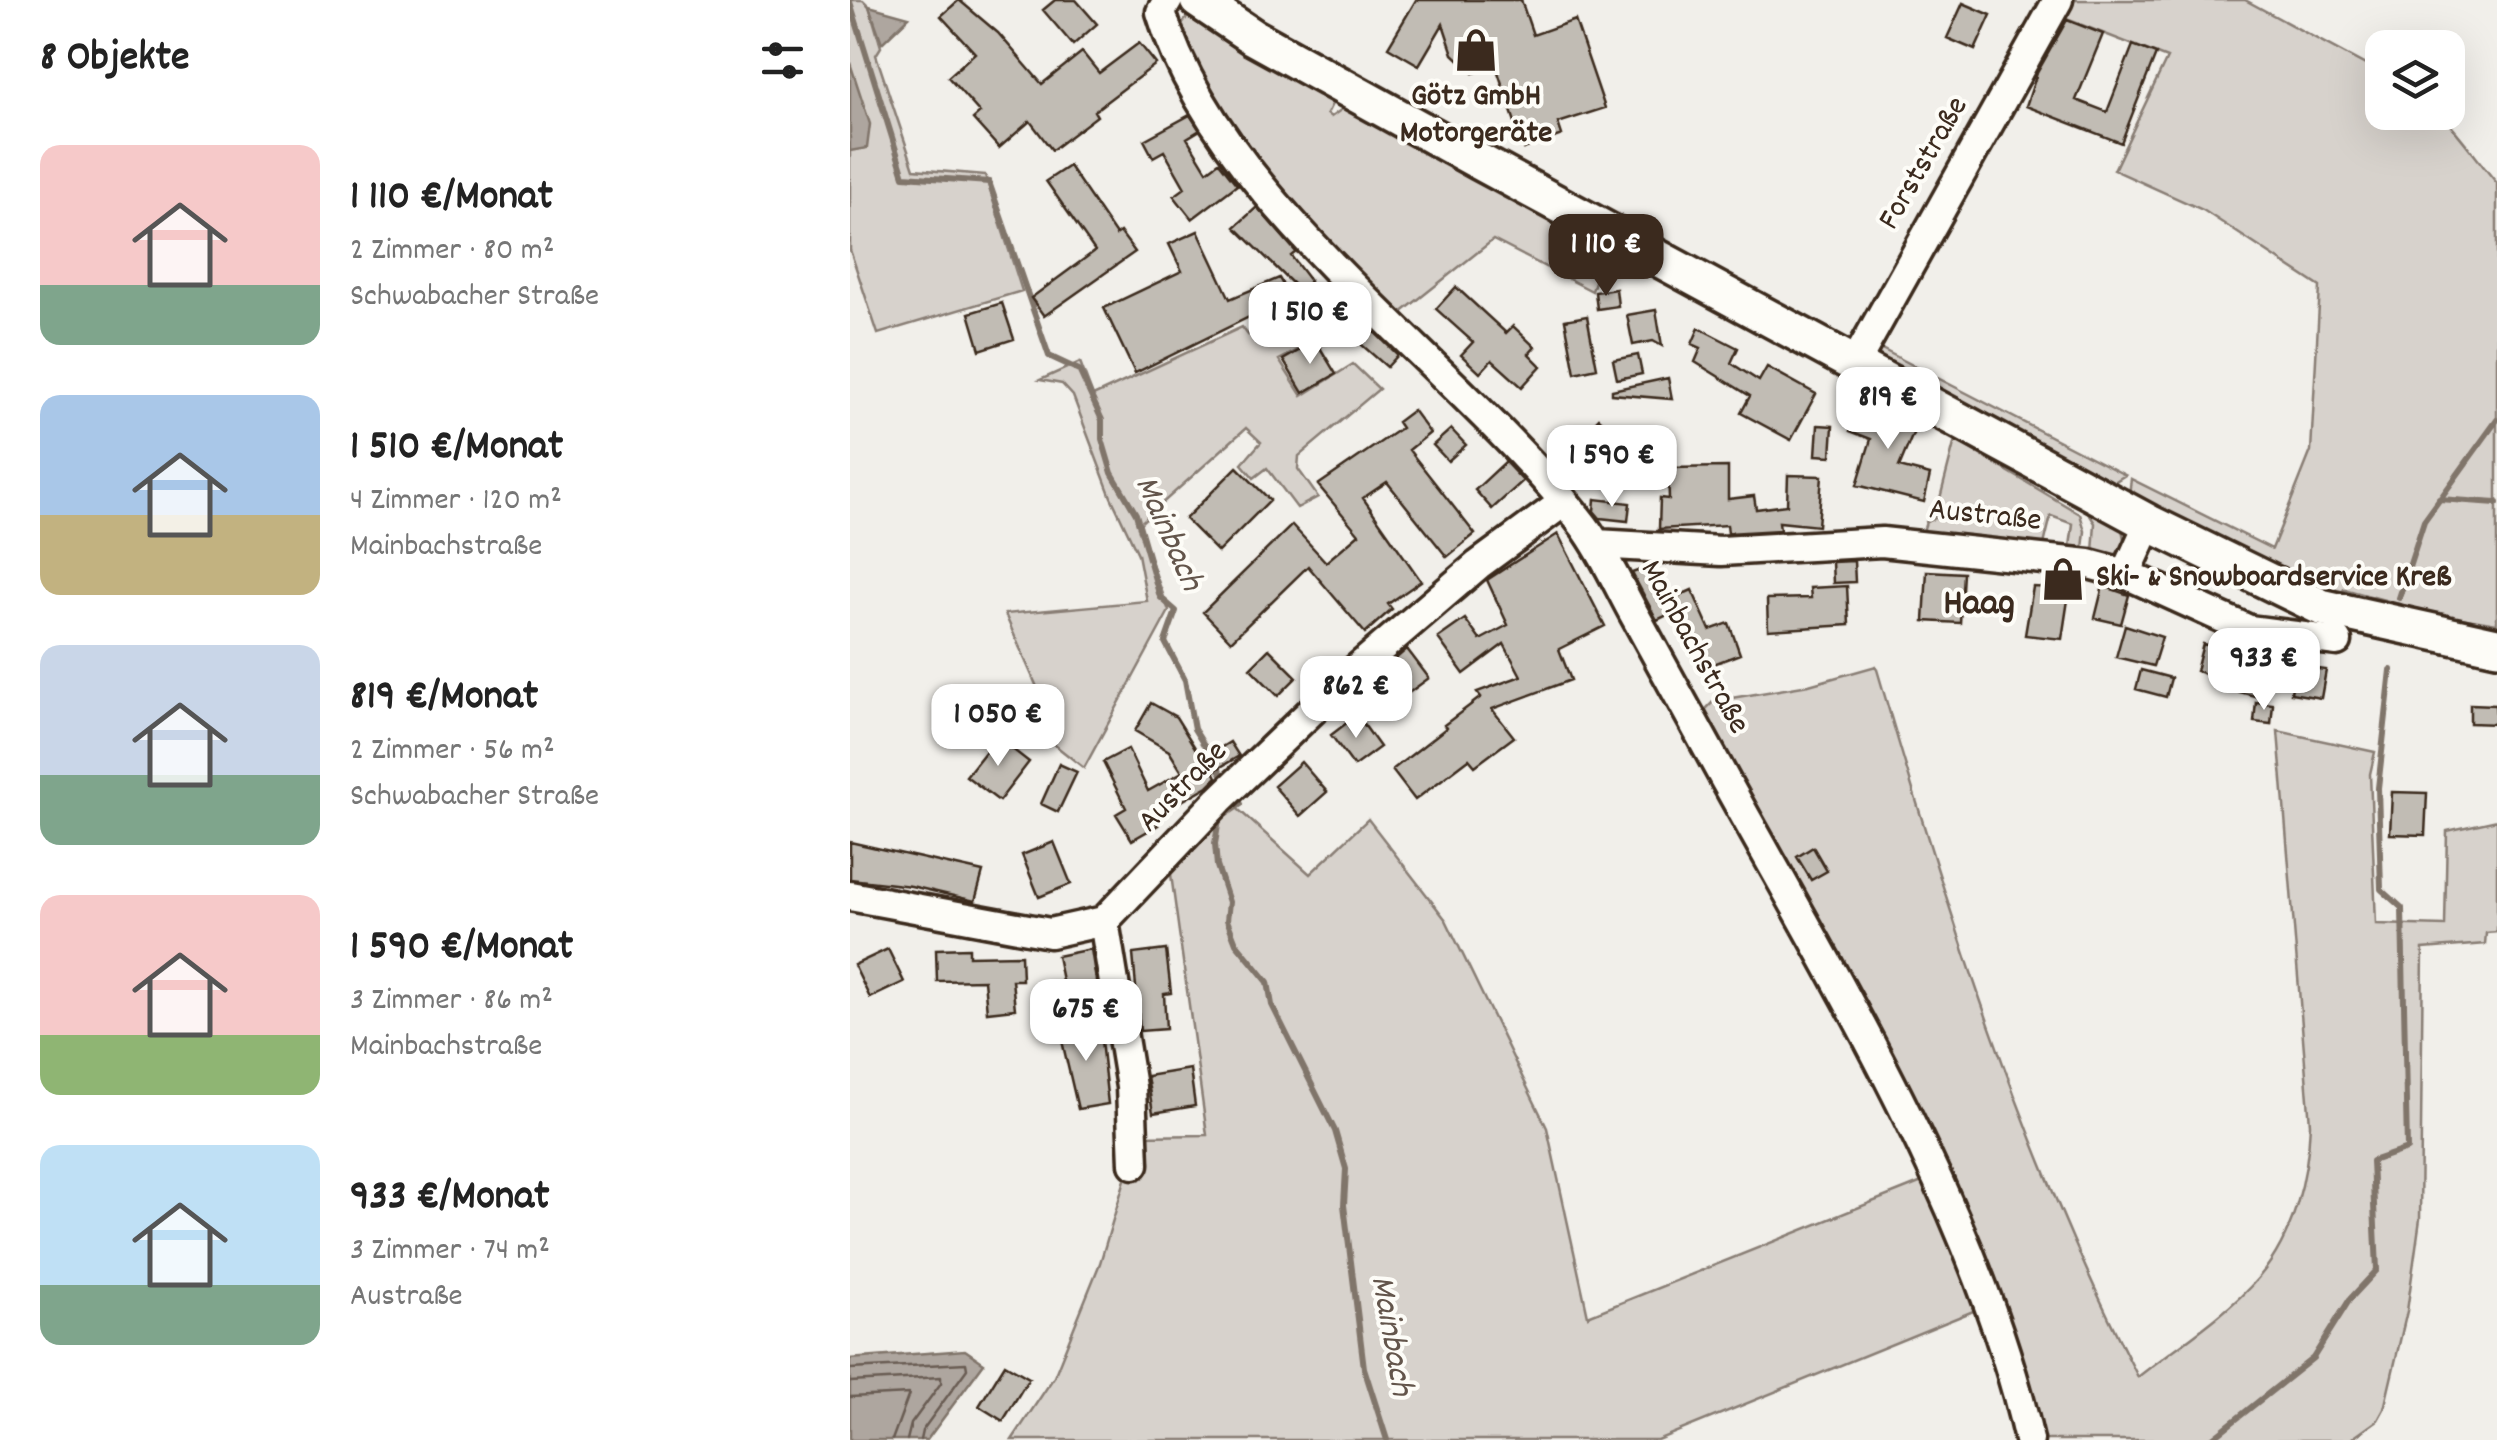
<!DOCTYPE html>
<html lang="de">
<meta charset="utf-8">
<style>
body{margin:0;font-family:Dekko,sans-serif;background:#f2f2f2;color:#222;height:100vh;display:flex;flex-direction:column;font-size:38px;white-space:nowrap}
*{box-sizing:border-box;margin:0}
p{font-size:32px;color:#767676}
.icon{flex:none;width:55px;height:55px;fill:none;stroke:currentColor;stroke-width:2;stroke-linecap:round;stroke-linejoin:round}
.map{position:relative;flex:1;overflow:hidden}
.drawer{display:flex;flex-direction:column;background:#fff;width:850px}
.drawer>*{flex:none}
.buttons{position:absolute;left:1515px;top:30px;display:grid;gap:20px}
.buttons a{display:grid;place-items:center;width:100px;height:100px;border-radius:20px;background:#fff;box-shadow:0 10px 40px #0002;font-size:50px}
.price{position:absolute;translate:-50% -85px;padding:0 22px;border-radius:20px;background:#fff;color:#222;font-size:32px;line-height:65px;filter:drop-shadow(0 2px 5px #0008)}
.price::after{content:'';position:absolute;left:50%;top:60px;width:30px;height:22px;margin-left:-15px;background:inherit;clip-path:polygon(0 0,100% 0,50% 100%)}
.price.on{background:#3b2a1e;color:#fff}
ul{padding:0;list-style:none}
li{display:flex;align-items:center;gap:30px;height:250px;padding:0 40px}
li span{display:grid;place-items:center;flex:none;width:280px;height:200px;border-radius:20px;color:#555}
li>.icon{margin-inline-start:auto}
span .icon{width:120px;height:120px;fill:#fffc;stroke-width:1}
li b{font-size:42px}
h2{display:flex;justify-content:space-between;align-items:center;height:120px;padding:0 40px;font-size:42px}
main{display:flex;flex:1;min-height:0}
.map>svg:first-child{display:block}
.green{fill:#d7d2cc;stroke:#897e75;stroke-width:2.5}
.water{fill:#aea69f;stroke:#80746b;stroke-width:2.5}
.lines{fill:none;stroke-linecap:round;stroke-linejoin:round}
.shore{stroke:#695c52;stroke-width:2.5}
.stream{stroke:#80746b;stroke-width:6}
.building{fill:#c1bcb4;stroke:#3b2a1e;stroke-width:2.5}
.minor-casing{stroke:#3b2a1e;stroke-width:35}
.major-casing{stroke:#3b2a1e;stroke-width:42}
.minor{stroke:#fdfcf7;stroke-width:28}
.major{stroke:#fdfcf7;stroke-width:35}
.labels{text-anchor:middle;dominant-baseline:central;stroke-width:8;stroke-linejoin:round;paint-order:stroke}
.poi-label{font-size:32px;font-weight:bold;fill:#3b2a1e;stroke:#fdfcf7}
.street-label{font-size:32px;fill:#3b2a1e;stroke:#fdfcf7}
.water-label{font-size:35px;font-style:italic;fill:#63554b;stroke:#fdfcf7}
.quarter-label{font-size:38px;font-weight:bold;fill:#3b2a1e;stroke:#fdfcf7}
</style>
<main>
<section class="drawer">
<h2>8 Objekte<svg class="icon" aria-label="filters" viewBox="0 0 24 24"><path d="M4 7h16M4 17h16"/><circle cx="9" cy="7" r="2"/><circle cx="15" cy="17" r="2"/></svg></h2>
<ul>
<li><span style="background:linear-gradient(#f6c9c9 70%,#7fa58c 0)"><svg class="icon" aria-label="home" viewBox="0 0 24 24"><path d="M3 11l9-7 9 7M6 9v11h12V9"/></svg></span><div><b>1 110 €/Monat</b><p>2 Zimmer · 80 m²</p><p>Schwabacher Straße</p></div></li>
<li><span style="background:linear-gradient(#a9c7e8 60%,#c2b280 0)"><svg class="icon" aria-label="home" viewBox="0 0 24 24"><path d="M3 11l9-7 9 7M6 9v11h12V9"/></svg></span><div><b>1 510 €/Monat</b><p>4 Zimmer · 120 m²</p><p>Mainbachstraße</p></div></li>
<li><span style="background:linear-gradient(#c9d6e8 65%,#7fa58c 0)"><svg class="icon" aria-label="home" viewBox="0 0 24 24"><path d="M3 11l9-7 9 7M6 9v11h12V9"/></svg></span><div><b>819 €/Monat</b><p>2 Zimmer · 56 m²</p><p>Schwabacher Straße</p></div></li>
<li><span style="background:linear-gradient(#f6c9c9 70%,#8fb573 0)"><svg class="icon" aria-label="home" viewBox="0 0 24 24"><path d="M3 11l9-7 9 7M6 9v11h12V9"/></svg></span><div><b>1 590 €/Monat</b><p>3 Zimmer · 86 m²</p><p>Mainbachstraße</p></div></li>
<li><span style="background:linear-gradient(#bfe0f5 70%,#7fa58c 0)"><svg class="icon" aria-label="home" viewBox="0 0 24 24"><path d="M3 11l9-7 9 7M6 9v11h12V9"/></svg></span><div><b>933 €/Monat</b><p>3 Zimmer · 74 m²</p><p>Austraße</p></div></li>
</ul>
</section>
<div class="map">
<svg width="1647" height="1440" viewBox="0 0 1647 1440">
<rect width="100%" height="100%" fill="#f1efea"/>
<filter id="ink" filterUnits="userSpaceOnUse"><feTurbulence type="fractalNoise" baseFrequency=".01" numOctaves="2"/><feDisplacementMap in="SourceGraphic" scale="20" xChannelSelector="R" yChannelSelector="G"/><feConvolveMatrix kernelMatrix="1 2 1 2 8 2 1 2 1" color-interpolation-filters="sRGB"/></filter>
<g filter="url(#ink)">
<path class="green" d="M0,0H13L19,6L31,47L26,55L64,169L135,175L172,291L28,334L0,250Z
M1214,0H1395L1532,74V112C1549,113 1575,108 1590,115C1599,119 1635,170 1647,183V624L1586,614L1494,589L1491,595L1474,587L1475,571L1469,570L1459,581L1279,495L1281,479L1422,549L1461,451L1470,287L1353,210L1264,170L1317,58L1206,15Z
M338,17L475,97L482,104L477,114L481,117L495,107L754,252L742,291L643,240L546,317L449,213L378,124L327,29Z
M481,278L502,300L473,337L429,360L452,396L503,364L529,389L449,456L448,469L468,497L447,508L417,468L404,478L392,464L411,442L396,428L288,525L319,611L234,768L159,709L190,694L155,614L297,601L288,554L261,497L223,396L212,384L190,380L230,362L243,396L392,327L398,335Z
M1022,344L1275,475L1261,484L1040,369L1033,359L1013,348Z
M1105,440L1230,514L1235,531L1232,557L1219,554L1223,524L1201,516L1193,549L1071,538L1076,522L1085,518Z
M1234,506L1271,525L1275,543L1263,558L1243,553L1245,523Z
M1026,666C1097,909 1172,1151 1288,1377C1327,1346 1376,1316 1409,1277C1444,1236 1458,1176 1460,1124L1428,731L1525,752L1520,774L1526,924L1595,926L1597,831L1647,820V932L1636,933L1635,944L1573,949L1570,1219L1557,1311L1534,1409L1528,1420L1500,1440H1182L1143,1303L807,1440H162L204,1377L250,1263L288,1136L357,1135L319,860L379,801L460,874L518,819L596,920L697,1128L738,1316L1092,1174L854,711L864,701L959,685Z"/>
<path class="water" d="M19,6L59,17L32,43Z
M0,63L20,124L17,148L0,151Z
M115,1350L134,1363L77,1440H0V1359Z"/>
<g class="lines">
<path class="shore" d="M0,1369L116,1363L117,1369L72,1431L70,1440
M0,1382L91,1377V1383L61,1424L57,1440
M0,1397L59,1394L42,1440"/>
<path class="stream" d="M0,2L54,176L139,182L199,356L229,370L252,420V439L262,473L286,514L310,597L326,611L315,642L335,680L344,729L377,782
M1589,499L1647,503
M1549,598L1574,521L1647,420
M386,797L391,804L369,819L365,844L367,866L379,902L377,920L386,943L418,982L422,1005L485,1131L496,1169L494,1205L514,1368L537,1440
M1360,1440L1463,1358L1500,1299L1527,1270L1522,1161L1557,1149L1552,908L1531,889L1528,788L1541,670"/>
</g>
<path class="building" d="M109,0L148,33L192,84L232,52L249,73L289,43L306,64L244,111L247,116L202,150L180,121L149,148L123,119L130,113L98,77L125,53L91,16Z
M205,0H226L247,24L223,45L193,10Z
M566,0H671L683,35L725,20L755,108L708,123L712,135L674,149L646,66L623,73L603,54L593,24L569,65L538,47Z
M1113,3L1141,15L1125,50L1097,38Z
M1217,20L1253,34L1226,100L1257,112L1283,45L1306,54L1271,143L1176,106L1187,73Z
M340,115L350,130L337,138L357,171L369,162L387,185L342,219L324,196L335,188L314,151L303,157L294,140Z
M219,166L266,235L270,232L285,252L194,316L181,298L245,251L196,181Z
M407,207L446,252L441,256L460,281L449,290L385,227Z
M348,231L380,299L429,278L440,297L285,373L254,308L332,271L319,244Z
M606,287L656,333L663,326L685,347L679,354L691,366L672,387L642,360L630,373L611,355L623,342L586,309Z
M766,289L768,306L747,309L745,292Z
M152,303L164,339L130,350L119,313Z
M806,310L812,346L803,341L783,345L777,315Z
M737,316L747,368L725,373L715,320Z
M510,318L548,355L537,367L497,332Z
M849,328L888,348L881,363L909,381L917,367L966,394L941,440L891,413L900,396L845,362L851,348L842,344Z
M466,341L486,374L453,393L433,360Z
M788,355L792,374L767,379L763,360Z
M818,378L822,399L762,394V390Z
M1013,397L1068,422L1049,467L1080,475L1074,502L1007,485L1021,439L1000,431Z
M563,410L580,433L559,450L625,534L597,557L537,482L513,498L571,581L538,604L542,609L515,633L458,566L381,641L353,612L442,525L476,562L509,534L468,485L551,428L547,422Z
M749,418L778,445L743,484L713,456Z
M968,425L983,426L981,456L966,455Z
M601,429L616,445L598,461L583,445Z
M655,462L673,481L642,509L625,490Z
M387,467L420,500L368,552L335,519Z
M878,467V499L904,496L906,509L937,505L938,475L972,476L968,526L929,522L930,530L878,533L877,525L809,529L810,498L819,499L818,468Z
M745,499L780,503L778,521L750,518L744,511Z
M708,534L755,626L709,649L721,680L642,709L664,737L625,766L619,759L565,800L542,770L596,728L594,725L631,697L627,692L671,676L654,644L614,674L588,638L615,619L630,640L658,625L637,580Z
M1004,561L1005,582L983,583L982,562Z
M804,565L824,612L807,620L782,573Z
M1077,571L1113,573L1110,623L1074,621Z
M1206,578L1221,580L1212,639L1175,635L1183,587L1204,588Z
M997,586L999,625L918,630L917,599L961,598L960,588Z
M1253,586L1279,595L1271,624L1245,618Z
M842,590L860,630L879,623L890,654L848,670L822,599Z
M1275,625L1312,637L1303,666L1266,657Z
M1353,644L1418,660L1408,697L1386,691L1388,684L1346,671Z
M419,649L447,677L428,696L400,668Z
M557,649L579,678L549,700L529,673Z
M1445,666L1476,670L1471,698L1441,693Z
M1291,670L1321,678L1316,697L1286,689Z
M1406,702L1423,704L1421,724L1404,722Z
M301,703L326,717L352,759L380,742L389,756L364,771L367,777L358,786L318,809L305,821L308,825L282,840L266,814L276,808L253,762L278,749L298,791L332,772L319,751L285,731Z
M1620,704L1645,705L1647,724L1620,723Z
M507,715L530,747L504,766L481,735Z
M147,737L179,762L149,801L116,776Z
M451,762L477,792L450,816L424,786Z
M209,764L227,772L208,812L191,804Z
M1542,792L1577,793L1575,835L1540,834Z
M0,842L133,872L125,901L61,886L0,879Z
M204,842L221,884L189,897L172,855Z
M963,847L977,871L961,880L947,857Z
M119,948V956L171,955L172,980H162L165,1009L137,1012L134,980L87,981L86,949Z
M38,949L54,982L20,998L4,965Z
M241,949L248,993L216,1000L207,956Z
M316,950L321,993L314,994L316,1029L290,1031L283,954Z
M249,1022L258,1104L228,1109L209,1028Z
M340,1069L345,1106L303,1113L297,1076Z
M155,1364L179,1378L153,1421L129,1406Z"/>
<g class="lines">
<g class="minor-casing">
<path id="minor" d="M318,0L311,12C368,205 612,367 734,526C754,553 768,585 784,614C814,669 844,724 874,778C986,981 1128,1213 1179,1440
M1005,363L1208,0
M746,544L871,551L1032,542L1239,564L1276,574L1399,630L1487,641
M1276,574L1299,523
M0,896L200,933L254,921L369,800L495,679L628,565L711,504
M254,921L281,1087L284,1164"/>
</g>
<g class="major-casing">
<path id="major" d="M348,0L403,37L630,162L1299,523L1471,607L1647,646"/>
</g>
<use href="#minor" class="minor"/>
<use href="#major" class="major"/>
</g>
</g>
<defs>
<g id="shop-bare" transform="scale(3.45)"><path d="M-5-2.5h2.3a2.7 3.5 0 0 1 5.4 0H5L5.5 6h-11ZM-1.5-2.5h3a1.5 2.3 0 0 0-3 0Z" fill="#3b2a1e" stroke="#fdfcf7" stroke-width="2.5" paint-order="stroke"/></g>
</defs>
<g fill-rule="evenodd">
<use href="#shop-bare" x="626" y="50"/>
<use href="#shop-bare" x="1213" y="579"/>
</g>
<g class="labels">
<g class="poi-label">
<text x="626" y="98">Götz GmbH<tspan x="626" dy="37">Motorgeräte</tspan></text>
<text x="1246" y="579" text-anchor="start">Ski- &amp; Snowboardservice Kreß</text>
</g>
<g class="street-label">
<text transform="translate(1075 164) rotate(-60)">Forststraße</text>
<text transform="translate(1135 517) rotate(6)">Austraße</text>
<text transform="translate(843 648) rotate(61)">Mainbachstraße</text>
<text transform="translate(334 788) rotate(-46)">Austraße</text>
</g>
<g class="water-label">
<text transform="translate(317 534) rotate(66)">Mainbach</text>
<text transform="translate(540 1336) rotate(80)">Mainbach</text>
</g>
<g class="quarter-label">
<text x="1129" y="605">Haag</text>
</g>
</g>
</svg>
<div class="buttons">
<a><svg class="icon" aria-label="layers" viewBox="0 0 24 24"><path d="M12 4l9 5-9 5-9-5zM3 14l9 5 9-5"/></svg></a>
</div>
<b class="price on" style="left:756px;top:299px">1 110 €</b>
<b class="price" style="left:460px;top:367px">1 510 €</b>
<b class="price" style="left:1038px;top:452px">819 €</b>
<b class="price" style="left:762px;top:510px">1 590 €</b>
<b class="price" style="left:1414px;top:713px">933 €</b>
<b class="price" style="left:506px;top:741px">862 €</b>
<b class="price" style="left:148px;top:769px">1 050 €</b>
<b class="price" style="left:236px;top:1064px">675 €</b>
</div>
</main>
